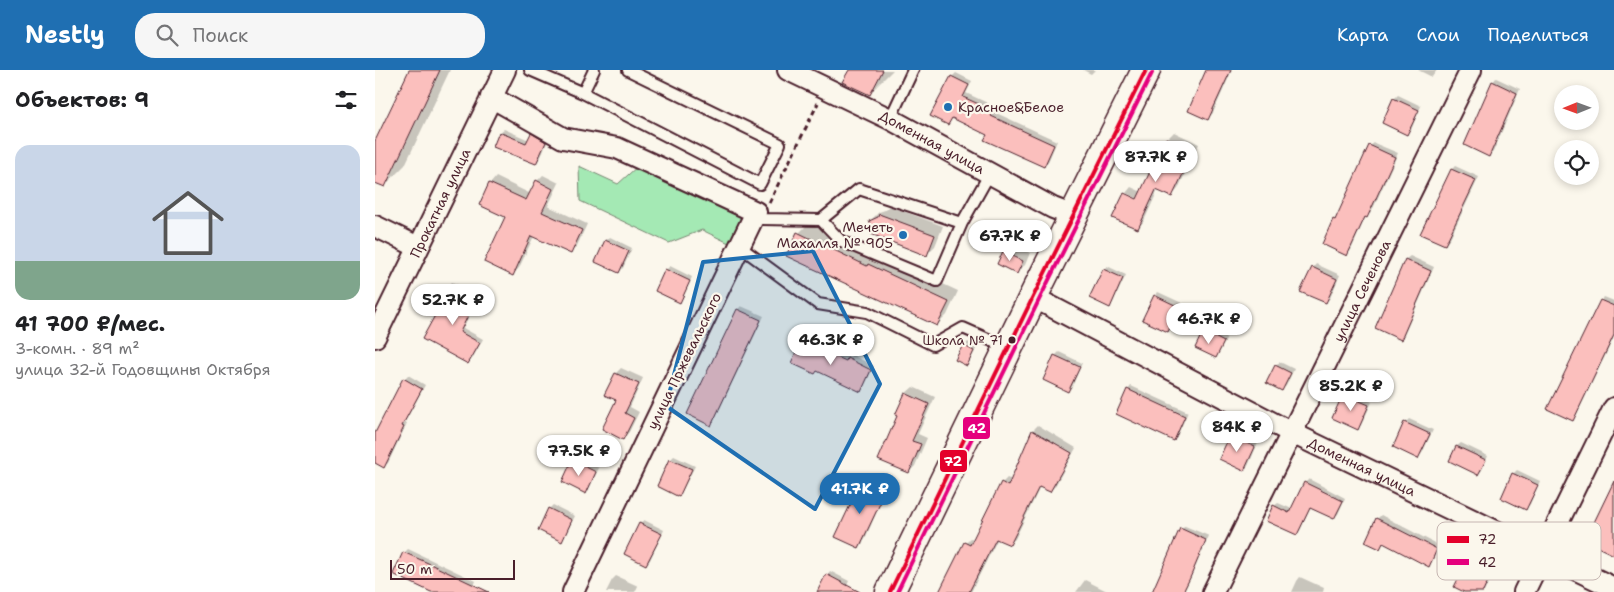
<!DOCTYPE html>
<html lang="ru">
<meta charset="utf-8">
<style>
body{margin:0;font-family:"Shantell Sans",sans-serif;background:#f6f6f6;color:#202124;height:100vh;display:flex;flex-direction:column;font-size:19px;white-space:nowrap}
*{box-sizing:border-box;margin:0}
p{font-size:16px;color:#757577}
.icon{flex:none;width:28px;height:28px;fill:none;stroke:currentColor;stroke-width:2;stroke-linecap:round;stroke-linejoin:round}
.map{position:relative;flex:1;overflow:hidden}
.panel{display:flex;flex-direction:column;background:#fff;width:375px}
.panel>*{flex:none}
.needle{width:32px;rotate:269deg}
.controls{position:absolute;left:1179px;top:15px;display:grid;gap:10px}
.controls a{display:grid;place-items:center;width:45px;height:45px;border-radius:50%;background:#fff;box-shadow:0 2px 8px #0003;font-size:25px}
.scale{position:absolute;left:15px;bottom:12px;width:125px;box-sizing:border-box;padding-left:5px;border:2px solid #4a1f2b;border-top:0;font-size:14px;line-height:18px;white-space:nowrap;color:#4a1f2b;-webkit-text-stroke:4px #fbf7ec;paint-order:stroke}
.price{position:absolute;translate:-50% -42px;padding:0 11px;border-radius:18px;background:#fff;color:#222;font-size:16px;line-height:32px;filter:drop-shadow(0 1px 2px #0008)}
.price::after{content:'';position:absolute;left:50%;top:30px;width:15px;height:11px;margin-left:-8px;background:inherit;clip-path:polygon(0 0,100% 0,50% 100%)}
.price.on{background:#1f6fb2;color:#fff}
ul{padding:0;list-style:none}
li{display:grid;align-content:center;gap:10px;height:265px;padding:0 15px}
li+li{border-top:1px solid #e0e0e0}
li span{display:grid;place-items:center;height:155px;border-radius:15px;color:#555}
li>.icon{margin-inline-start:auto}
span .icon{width:90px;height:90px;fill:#fffc;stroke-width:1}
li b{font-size:21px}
h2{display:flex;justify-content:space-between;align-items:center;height:60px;padding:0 15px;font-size:21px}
header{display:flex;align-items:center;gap:30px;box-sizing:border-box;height:70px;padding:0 25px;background:#1f6fb2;color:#fff}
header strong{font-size:24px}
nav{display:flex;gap:28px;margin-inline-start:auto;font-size:18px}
.search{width:350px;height:45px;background:#f6f6f6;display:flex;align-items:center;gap:12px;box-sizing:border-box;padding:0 18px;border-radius:20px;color:#757577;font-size:19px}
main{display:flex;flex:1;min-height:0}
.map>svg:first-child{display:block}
.green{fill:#a4e9b4;stroke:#778470}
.shadow{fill:#0003}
.building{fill:#fbbfbd;stroke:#4a1f2b}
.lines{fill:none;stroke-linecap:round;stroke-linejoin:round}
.lane-casing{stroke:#4a1f2b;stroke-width:14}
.street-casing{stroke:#4a1f2b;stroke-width:24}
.secondary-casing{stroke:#4a1f2b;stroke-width:31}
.path{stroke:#4a1f2b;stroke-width:3;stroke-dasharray:5 4;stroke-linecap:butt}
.lane{stroke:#fbf7ec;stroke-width:10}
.street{stroke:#fbf7ec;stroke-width:20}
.secondary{stroke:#fbf7ec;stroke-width:28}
.bus-1-casing{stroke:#fbf7ec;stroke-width:8}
.bus-2-casing{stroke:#fbf7ec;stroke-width:8}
.bus-1{stroke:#e4002b;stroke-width:4}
.bus-2{stroke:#e5007d;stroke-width:4}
.marked{fill:#1f6fb2;fill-opacity:0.2;stroke:#1f6fb2;stroke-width:4;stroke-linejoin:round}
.poi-dot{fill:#1f6fb2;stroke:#fbf7ec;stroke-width:2}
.bus-dot{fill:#4a1f2b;stroke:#fbf7ec;stroke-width:2}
.labels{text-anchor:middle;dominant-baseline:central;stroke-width:4.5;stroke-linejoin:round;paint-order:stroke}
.bus-label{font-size:13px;fill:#4a1f2b;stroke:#fbf7ec;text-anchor:end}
.poi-label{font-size:14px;fill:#4a1f2b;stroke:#fbf7ec;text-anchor:start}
.street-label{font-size:14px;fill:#4a1f2b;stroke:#fbf7ec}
.key{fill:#fbf7ec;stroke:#c6b6b2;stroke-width:1}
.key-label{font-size:14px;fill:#4a1f2b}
.line-badge{stroke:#fbf7ec;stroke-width:2}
.badge-label{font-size:14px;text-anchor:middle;font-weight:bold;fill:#fff}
</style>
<header>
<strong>Nestly</strong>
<div class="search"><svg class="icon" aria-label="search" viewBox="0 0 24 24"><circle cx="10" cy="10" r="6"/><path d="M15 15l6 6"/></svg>Поиск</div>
<nav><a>Карта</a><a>Слои</a><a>Поделиться</a></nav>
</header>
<main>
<section class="panel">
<h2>Объектов: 9<svg class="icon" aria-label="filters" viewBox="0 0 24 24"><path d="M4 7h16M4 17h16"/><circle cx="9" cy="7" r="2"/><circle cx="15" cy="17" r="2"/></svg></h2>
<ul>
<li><span style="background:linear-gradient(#c9d6e8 75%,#7fa58c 0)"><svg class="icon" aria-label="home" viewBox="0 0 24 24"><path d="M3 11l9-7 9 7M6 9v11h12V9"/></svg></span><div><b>41 700 ₽/мес.</b><p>3-комн. · 89 m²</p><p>улица 32-й Годовщины Октября</p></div></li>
</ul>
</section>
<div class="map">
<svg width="1239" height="522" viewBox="0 0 1239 522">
<rect width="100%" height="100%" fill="#fbf7ec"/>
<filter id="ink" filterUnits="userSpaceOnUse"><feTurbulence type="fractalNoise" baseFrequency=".02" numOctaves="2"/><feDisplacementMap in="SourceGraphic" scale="10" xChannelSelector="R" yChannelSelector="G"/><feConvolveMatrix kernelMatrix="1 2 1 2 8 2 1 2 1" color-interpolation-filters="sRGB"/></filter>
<g filter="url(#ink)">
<path class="green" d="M264,95L368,145L356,174L327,160L294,173L205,131L204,96L243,114Z"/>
<path class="shadow" d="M35,0H75L30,95L9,116L0,111V74Z
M475,0H518L494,24Z
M708,0H720L716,4Z
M833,0H857L838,43L833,48Z
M1043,0H1062L1057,7Z
M581,3L597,11L591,23L621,37L619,42L682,71L673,92L669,96L613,64L578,47L573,54L577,7Z
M1121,8L1145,19L1118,82L1114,85L1118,12Z
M1023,25L1046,36L1036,60L1032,63L1019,29Z
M129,59L154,70L160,60L174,68L165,89L161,92L119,77L125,62Z
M799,62L824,74L803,119L796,126L783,120L769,151L763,158L750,124L751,123V125L767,133L768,131L751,123L756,117L767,122L792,69Z
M999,73L1023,83L996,143L991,146L976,180L972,184L959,150L963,146L995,76Z
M1080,96L1104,107L1074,170L1070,174L1046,163L1077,99Z
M168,105L184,113L173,136L212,154L202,176L196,182L159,166L144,198L138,204L132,147L115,114L121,107L156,124L162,111Z
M514,136L568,156L560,176L552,184L499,160L495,151L504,142L510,140Z
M434,153L503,186L505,185L583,221L572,245L562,255L424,163Z
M235,167L257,178L248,198L244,202L231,171Z
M637,174L655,183L650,195L642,202L629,182Z
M1035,186L1059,197L1029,265L1025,269L1021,213L1031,189Z
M941,194L965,205L955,228L951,232L938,198Z
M295,196L317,207L308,227L304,231L291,200Z
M732,196L751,205L738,232L735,236L716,227L729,199Z
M77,212L104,225L88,258L108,269L97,289L93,293L65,238L74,216Z
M783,222L807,233L796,256L793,260L780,226Z
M1229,227L1239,231V267L1201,346L1198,350L1226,231Z
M366,236L389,246L339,351L336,354L313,344L363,239Z
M832,259L852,268L844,283L840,287L829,262Z
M431,268L474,288L477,285L499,296L489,317L486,320L443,300L418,292L427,272Z
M593,272L602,277L595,291L591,294L589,276Z
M684,282L707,293L697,317L693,320L680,286Z
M905,292L919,299L911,316L907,319L901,296Z
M246,298L268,308L255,337L264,342L254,362L248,368L241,303Z
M33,305L50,315L30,352L32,353L13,393L9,396L0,392V367L29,309Z
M756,316L813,342L802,366L799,370L753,320Z
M538,317L560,327L543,364L552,368L540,396L534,402L524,345L521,344L531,323Z
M973,321L997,332L986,355L982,359L959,348L970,324Z
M1034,349L1058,360L1047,383L1043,387L1030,353Z
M663,355L701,378L680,416L675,421L665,417L640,469L634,474L623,468L596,522H566L590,473L595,468L599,469L627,413L632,408L637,410L658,360Z
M860,362L883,373L873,396L869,400L856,366Z
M1086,373L1113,386L1107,400L1103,404L1075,390L1082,376Z
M299,386L320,396L307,421L304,425L283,415L295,390Z
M202,387L224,398L214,419L211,422L198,391Z
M1142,400L1165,411L1155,434L1151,438L1138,404Z
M490,409L512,419L488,473L484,477L487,413Z
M934,409L970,428L963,444L959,447L936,437L925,460L922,464L899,436L903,433L917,439L930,413Z
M178,435L200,446L190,466L187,470L174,439Z
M1006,445L1065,476L1057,492L1053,495L1009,473L1005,478L1002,449Z
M269,450L289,460L275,490L271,494L250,483L265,453Z
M810,456L834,466L809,522H784L807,459Z
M33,479L101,511L96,522H60L20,503L29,483Z
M1095,490L1119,501L1109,522H1092V493Z
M455,501L474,511L469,522H443L452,505Z
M241,506L263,516L260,522H231L237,510Z
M925,507L949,518L948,522H917L922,511Z
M710,510L734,522H701Z"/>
<path class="building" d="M34,0H65L10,117L0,113V71Z
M474,0H508L495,25L467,12Z
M831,0H856L833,50L813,41Z
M576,6L594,15L588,27L619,41L616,46L679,75L669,97L609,70L612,65L577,48L573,55L555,46Z
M1117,11L1142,23L1114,87L1089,75Z
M1018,28L1044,40L1032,65L1007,53Z
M124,62L151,73L156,63L171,72L161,94L118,77Z
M791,68L819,81L797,127L781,120L763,159L737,148L749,123L762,129Z
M994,75L1020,87L992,148L990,147L972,186L947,174L958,149L960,150Z
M1076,99L1101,110L1070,175L1045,164Z
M161,110L178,119L167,142L207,160L196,184L156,166L138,206L109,192L130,147L104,135L114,113L151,130Z
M504,144L560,165L552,186L496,164L498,160L494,151L503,147Z
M422,162L492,196L493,194L574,232L562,256L411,186Z
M230,170L254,181L244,203L220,192Z
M628,181L648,191L642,204L622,194Z
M1030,189L1056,201L1026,270L1000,258Z
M937,197L962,209L951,233L925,222Z
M290,199L315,211L305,233L280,221Z
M728,199L748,208L735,238L714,228Z
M73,215L101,229L85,262L105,273L93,294L47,269L64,238L62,237Z
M779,225L804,237L793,262L767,250Z
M1225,230L1239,236V265L1198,351L1172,339Z
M362,239L386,250L336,356L312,344Z
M828,261L849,272L841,288L820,278Z
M426,271L471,291L472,288L496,300L486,322L442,301L440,304L416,293Z
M588,275L599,281L592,296L580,290Z
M679,285L705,297L693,322L668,310Z
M900,295L916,303L907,321L891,313Z
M240,303L264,314L250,343L259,348L248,370L227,359L241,330L229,325Z
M28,308L47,319L27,356L29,357L9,398L0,393V363Z
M752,319L810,346L799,371L741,344Z
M530,323L554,334L537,371L546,374L534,403L503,390L522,346L520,345Z
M968,324L994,335L983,360L957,348Z
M1029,352L1055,364L1043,389L1018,377Z
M657,360L697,383L675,422L664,417L635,475L621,469L594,522H564L589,472L595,475L626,412L633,416Z
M855,365L880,377L869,401L844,389Z
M1081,376L1111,390L1103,405L1074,391Z
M294,389L317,399L304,427L282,416Z
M197,390L221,402L211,424L187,412Z
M1137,403L1163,415L1151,440L1126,428Z
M1239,411V485L1210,471Z
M486,412L510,423L484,478L460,467Z
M929,412L968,431L959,449L935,438L922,465L891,451L898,435L914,443Z
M173,438L197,450L187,472L163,460Z
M1001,448L1062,479L1054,497L1008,473L1005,479L990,472Z
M264,453L287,464L271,495L249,484Z
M805,458L831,470L815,508L808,522H777Z
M28,482L53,493L114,522H56L18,504Z
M1091,493L1116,504L1108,522H1089L1079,517Z
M451,504L485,522H442Z"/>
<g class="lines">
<g class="lane-casing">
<path id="lane" d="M155,0L208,23L385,114L405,74L253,0
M208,23L219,0
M515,49L538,0
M381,142L386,149L446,150L484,119L587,153L615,103
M446,150L466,171L562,211L587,153
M364,176L443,234L492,242L558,275L588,258L631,277"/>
</g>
<g class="street-casing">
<g id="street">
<path id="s1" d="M413,0L515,49L678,138L699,146"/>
<path d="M116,27L188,68L242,78L381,142L198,522"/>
<path d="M0,156L43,177"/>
<path id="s2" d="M658,227L917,363L1239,518"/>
<path id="s3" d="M0,267L130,0"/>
<path id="s4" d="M838,522L1096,0"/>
<path d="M1149,522L1239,338"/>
</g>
</g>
<g class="secondary-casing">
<path id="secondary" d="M515,522L658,227L771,0"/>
</g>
<path class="path" d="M394,133L443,33"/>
<use href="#lane" class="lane"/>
<use href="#street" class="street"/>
<use href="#secondary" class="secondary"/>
<g class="bus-1-casing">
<path id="bus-1" d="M515,522L658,227L771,0"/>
</g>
<g class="bus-2-casing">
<path id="bus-2" d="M522,522L664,230L777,3"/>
</g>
<use href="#bus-1" class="bus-1"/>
<use href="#bus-2" class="bus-2"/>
</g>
</g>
<path class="marked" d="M438,181L505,314L440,439L291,336L328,192Z"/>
<g class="poi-dot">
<circle cx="573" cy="37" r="5"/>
<circle cx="528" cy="165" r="5"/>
</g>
<circle class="bus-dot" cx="637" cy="270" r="4.5"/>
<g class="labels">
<g class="bus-label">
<text x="628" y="270">Школа № 71</text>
</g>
<g class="poi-label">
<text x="583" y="37">Красное&amp;Белое</text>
<text x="518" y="157" text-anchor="end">Мечеть<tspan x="518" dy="16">Махалля № 905</tspan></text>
</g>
<g class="street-label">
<text stroke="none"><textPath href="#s1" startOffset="161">Доменная улица</textPath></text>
<text stroke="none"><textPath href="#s3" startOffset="149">Прокатная улица</textPath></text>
<text stroke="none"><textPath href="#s4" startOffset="336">улица Сеченова</textPath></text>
<text transform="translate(309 291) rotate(-64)">улица Пржевальского</text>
<text stroke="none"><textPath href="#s2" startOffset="370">Доменная улица</textPath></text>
</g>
</g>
<rect x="1062" y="452" width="164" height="58" rx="8" class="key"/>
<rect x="1072" y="466" width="22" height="7" fill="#e4002b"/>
<rect x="1072" y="489" width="22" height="6" fill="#e5007d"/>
<g class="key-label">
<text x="1103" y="474">72</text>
<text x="1103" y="497">42</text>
</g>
<g class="line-badge">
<rect x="587" y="346" width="29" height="24" rx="5" fill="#e5007d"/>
<rect x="564" y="379" width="29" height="24" rx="5" fill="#e4002b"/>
</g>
<g class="badge-label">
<text x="602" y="363">42</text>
<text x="578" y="396">72</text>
</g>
</svg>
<div class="controls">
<a><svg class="needle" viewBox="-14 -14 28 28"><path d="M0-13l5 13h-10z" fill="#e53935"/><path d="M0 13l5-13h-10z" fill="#757577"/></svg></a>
<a><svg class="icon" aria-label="locate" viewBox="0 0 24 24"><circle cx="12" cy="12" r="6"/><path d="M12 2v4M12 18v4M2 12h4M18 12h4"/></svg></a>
</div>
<div class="scale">50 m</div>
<b class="price" style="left:781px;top:113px">87.7K ₽</b>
<b class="price" style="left:635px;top:192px">67.7K ₽</b>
<b class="price" style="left:78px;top:256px">52.7K ₽</b>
<b class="price" style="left:834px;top:275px">46.7K ₽</b>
<b class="price" style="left:456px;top:296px">46.3K ₽</b>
<b class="price" style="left:976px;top:342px">85.2K ₽</b>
<b class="price" style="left:862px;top:383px">84K ₽</b>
<b class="price" style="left:204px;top:407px">77.5K ₽</b>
<b class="price on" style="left:485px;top:445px">41.7K ₽</b>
</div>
</main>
